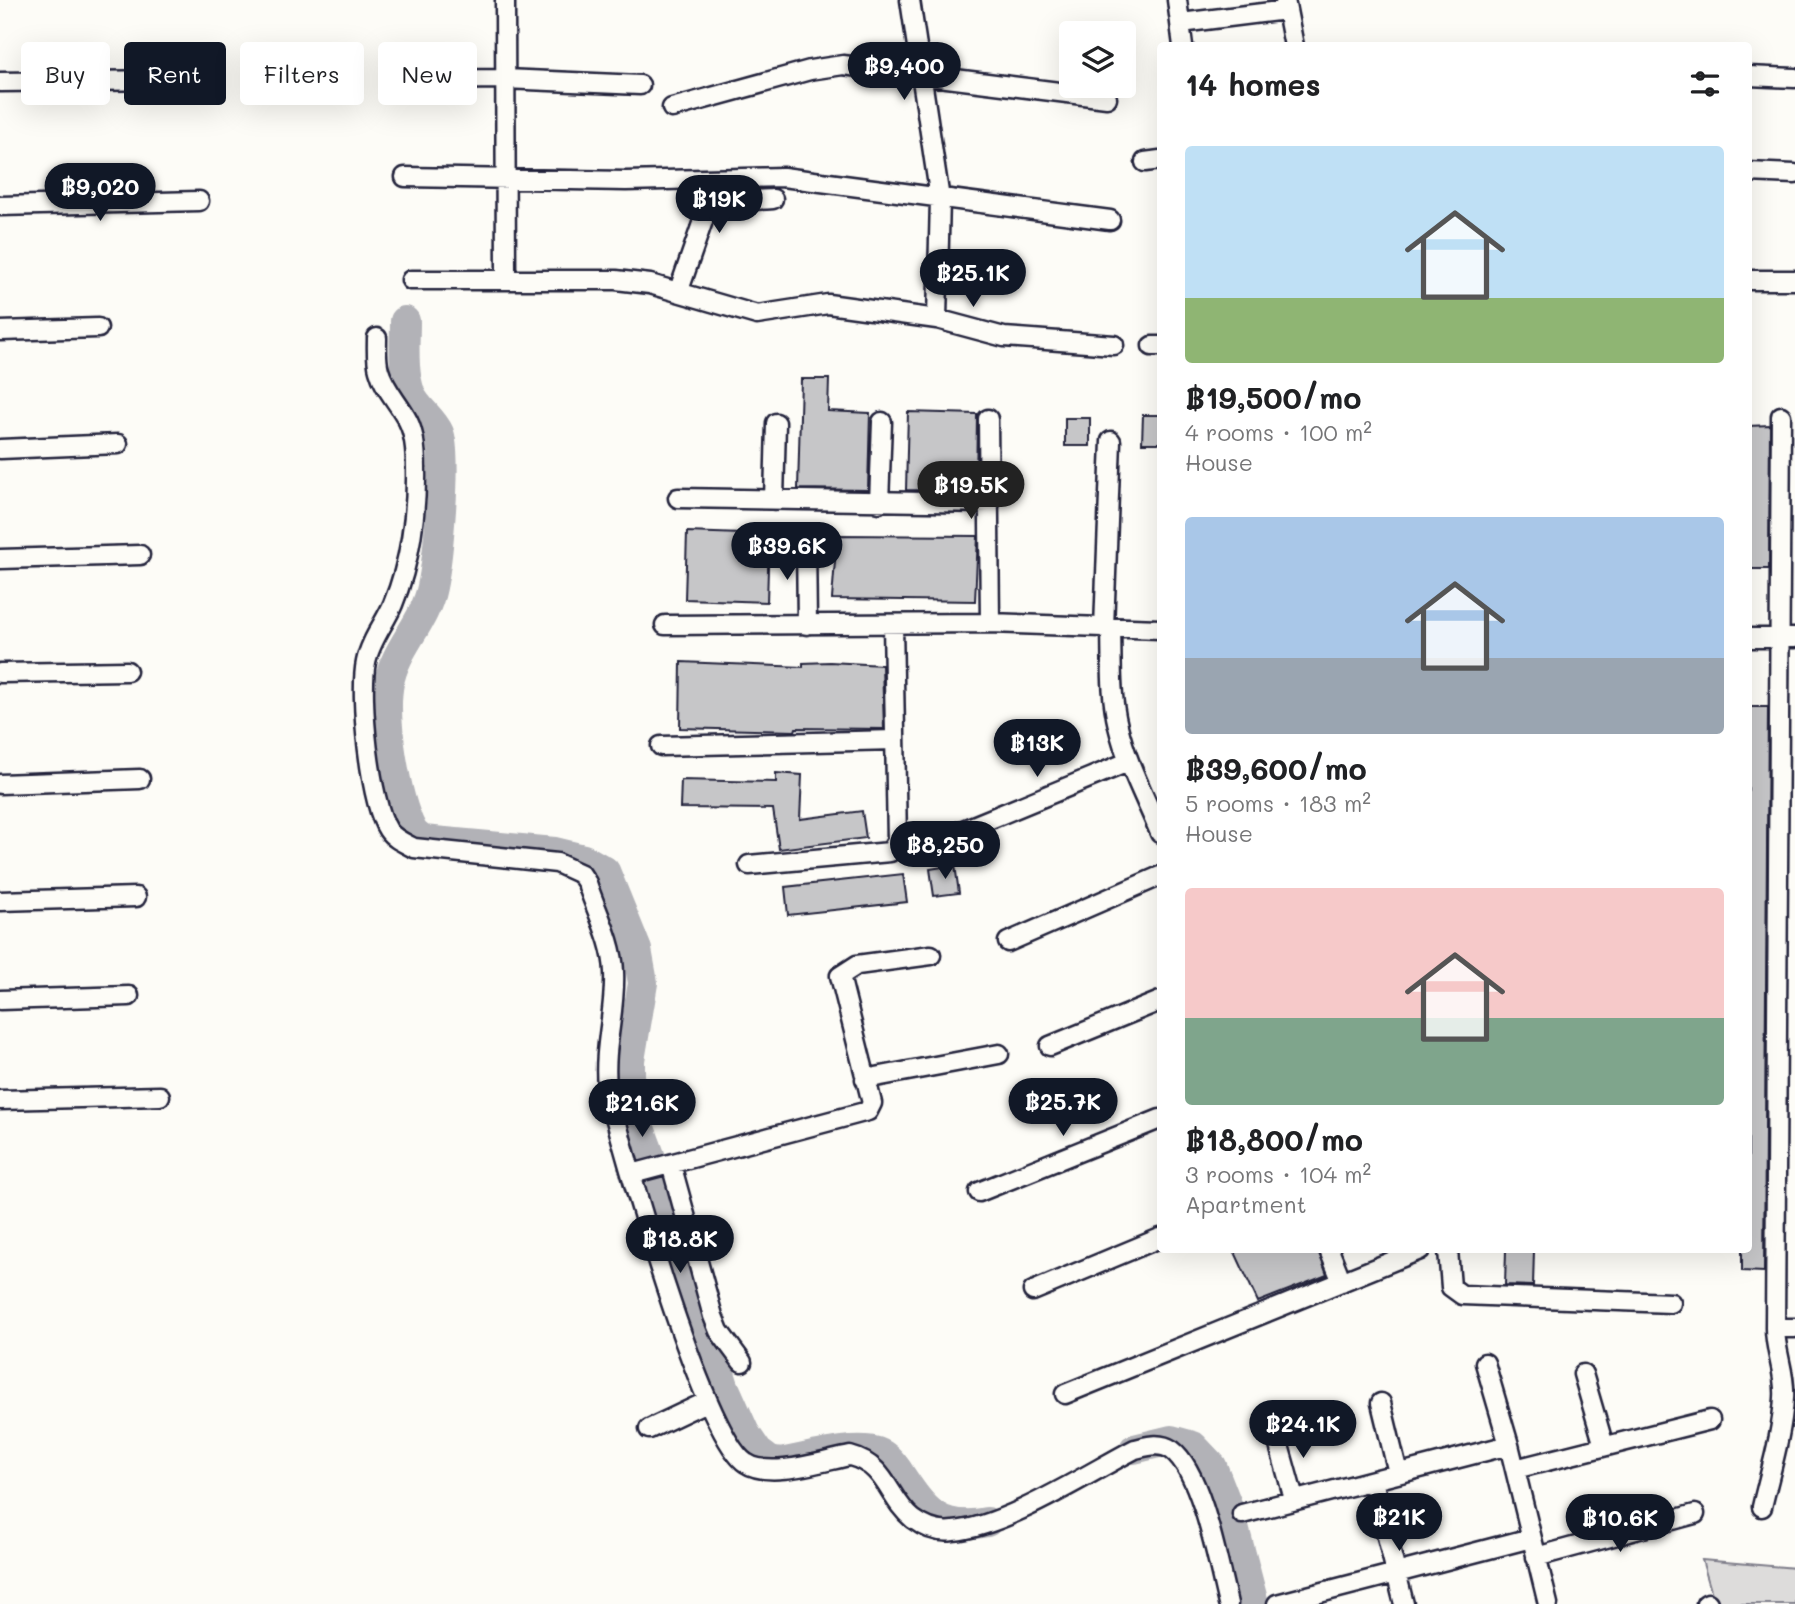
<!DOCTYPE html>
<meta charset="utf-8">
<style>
body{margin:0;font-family:Mali,sans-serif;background:#f6f6f6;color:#202124;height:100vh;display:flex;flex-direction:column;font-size:26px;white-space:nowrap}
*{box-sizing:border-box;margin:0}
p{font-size:23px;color:#757577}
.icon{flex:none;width:38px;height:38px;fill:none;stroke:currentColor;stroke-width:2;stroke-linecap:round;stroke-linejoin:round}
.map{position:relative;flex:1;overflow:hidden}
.details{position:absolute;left:1157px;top:42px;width:595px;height:1211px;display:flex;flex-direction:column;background:#fff;border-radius:7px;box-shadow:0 7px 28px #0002}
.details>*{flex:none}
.top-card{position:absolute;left:21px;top:42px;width:665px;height:63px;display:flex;gap:14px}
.fabs{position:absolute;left:1059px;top:21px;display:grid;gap:14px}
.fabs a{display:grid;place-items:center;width:77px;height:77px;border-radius:7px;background:#fff;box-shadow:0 7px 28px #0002;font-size:35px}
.price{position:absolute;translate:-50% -60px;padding:0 16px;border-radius:24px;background:#111827;color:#fff;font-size:23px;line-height:46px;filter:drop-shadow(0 2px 4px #0008)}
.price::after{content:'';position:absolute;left:50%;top:42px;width:21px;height:16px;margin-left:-10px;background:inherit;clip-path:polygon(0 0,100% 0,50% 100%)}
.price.selected{background:#222;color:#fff}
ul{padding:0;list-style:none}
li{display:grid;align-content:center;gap:14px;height:371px;padding:0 28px}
li span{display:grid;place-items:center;height:217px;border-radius:7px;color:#555}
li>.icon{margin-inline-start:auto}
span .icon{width:126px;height:126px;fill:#fffc;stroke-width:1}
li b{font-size:30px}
h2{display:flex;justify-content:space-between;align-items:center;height:84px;padding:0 28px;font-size:30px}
.pill{padding:0 24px;border-radius:7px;background:#fff;box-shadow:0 7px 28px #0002;font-size:24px;line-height:63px}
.pill.selected{background:#111827;color:#fff}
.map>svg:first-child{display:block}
.green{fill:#dddcdb;stroke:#807f8b;stroke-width:2}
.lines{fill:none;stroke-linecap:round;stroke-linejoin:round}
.river{stroke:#b2b2b7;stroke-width:30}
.building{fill:#c6c6c8;stroke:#22223b;stroke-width:2}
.street-casing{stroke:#22223b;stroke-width:23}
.street{stroke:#fdfcf7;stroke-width:18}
</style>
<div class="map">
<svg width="1795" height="1604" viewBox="0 0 1795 1604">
<rect width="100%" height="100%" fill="#fdfcf7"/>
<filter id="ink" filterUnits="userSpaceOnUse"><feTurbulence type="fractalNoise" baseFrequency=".0143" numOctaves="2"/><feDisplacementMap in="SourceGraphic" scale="14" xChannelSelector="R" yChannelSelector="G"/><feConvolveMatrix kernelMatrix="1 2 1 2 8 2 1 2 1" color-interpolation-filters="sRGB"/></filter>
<g filter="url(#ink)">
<path class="green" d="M1702,1560L1795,1568V1604H1715Z"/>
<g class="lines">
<path class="river" d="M405,321C405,344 402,373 411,395C417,409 433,419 439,433C448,456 438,559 432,587C425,623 395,648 389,683C382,717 396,799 412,830C414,834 419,837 423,840L555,852L584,859L605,871L637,950L643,983L630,1060V1101L658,1177L724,1386L745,1433L758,1452L770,1461L779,1463C804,1459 854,1444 877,1452C886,1455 895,1466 900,1474C924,1510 939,1532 987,1522
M1134,1449L1171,1440L1193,1446L1212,1466L1230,1512L1254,1604"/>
</g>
<path class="building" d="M801,379H829L828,411L870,413L868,490L798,489Z
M908,412L977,414L976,491L906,490Z
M1143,415H1160V443H1142Z
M1065,418H1090V446H1065Z
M1770,425L1769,569H1748V426Z
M687,532L769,535L767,602L685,599Z
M837,535L978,536L975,601L832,599Z
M681,662L803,667V663L830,662L882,665L884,729L796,728L795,731L680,728Z
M1748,707H1768L1764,1272L1742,1271V1250H1748Z
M776,773L802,775L800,819L862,811L866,838L779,849L773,809L680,808L681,780L776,782Z
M955,865L959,893L934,896L930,869Z
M903,874L907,902L788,915L785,887Z
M1234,1250H1318L1327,1275L1258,1302Z
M1506,1250H1534L1533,1286L1505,1285Z"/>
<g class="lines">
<g class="street-casing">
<path id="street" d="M505,0L506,280
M910,0L940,199L937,319
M1177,0L1183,46
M1285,0L1294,46
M1181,23L1286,10
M1748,76L1795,78
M411,80L505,79L640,85
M0,82L169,80
M672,108L810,70L843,65L1107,98
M1145,162L1160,160
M1748,172L1795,174
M405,177L626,181L783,177L1110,220
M0,206L199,201
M411,280H616L650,284L757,315L828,304L937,319L1004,337L1114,345
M1748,280H1795
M679,290L705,215C721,196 751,201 773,199
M0,331L98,328
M377,338C377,348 376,360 379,370C384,389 399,403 408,421C415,435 416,452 416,468C417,512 410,563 393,604C385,623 370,641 366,662C359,695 370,802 388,830C394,839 405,843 414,848L557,863L581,874L587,883C596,911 613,942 614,972C616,1010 603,1047 607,1086C623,1149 702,1435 746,1463C769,1479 823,1461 850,1456C888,1466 887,1498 913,1519C925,1528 938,1533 953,1531C1005,1527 1087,1474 1135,1449C1148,1446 1160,1442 1172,1450C1202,1472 1219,1568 1228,1604
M1152,346H1160
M988,419L990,623
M0,449L118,444
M678,498L990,503
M774,500L776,423
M879,503L882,422
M806,538L807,625
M0,559L140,555
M665,625L990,623L1160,629
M1104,628L1111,441
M1111,628C1112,661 1110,694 1118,726C1127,764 1145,797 1160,833
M1748,638H1795
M0,673L127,671
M661,746L895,740
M0,784L140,779
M961,831L1128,762
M749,865L890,852L897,841L893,624
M0,901L136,897
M1008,942L1160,876
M0,1000L129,996
M1050,1046L1160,1001
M865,1079L999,1054
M0,1100L160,1096
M671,1164L713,1316L719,1331L742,1362
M632,1174L868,1111L872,1103L840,976L857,965L931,955
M979,1192L1160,1119
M1329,1250L1342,1282
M1448,1250L1451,1287L1462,1295L1671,1303
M1033,1291L1160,1238
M1775,1328H1795
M1485,1363L1509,1445L1548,1604
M1583,1374L1604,1446
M1065,1394L1420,1250
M1381,1403L1398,1473
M649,1429L708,1401
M1275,1431L1294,1499
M1515,1469L1710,1420
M1373,1481L1404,1604
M1762,1507C1770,1472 1782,1435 1784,1398C1786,1374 1775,1352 1775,1328L1781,416
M1242,1514L1509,1445
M1536,1557L1695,1514
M1277,1604L1531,1538
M1706,1604L1708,1603"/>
</g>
<use href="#street" class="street"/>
</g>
</g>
</svg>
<div class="fabs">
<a><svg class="icon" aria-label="layers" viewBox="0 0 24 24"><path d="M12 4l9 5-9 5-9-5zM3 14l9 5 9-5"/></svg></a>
</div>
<b class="price" style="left:904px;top:102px">฿9,400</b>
<b class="price" style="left:100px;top:223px">฿9,020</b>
<b class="price" style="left:719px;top:235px">฿19K</b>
<b class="price" style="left:973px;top:309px">฿25.1K</b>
<b class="price selected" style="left:971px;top:521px">฿19.5K</b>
<b class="price" style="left:787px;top:582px">฿39.6K</b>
<b class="price" style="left:1037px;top:779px">฿13K</b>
<b class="price" style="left:945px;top:881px">฿8,250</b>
<b class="price" style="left:1063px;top:1138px">฿25.7K</b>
<b class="price" style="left:642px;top:1139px">฿21.6K</b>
<b class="price" style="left:680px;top:1275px">฿18.8K</b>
<b class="price" style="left:1303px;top:1460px">฿24.1K</b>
<b class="price" style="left:1399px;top:1553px">฿21K</b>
<b class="price" style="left:1620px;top:1554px">฿10.6K</b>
<div class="top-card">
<a class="pill">Buy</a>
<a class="pill selected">Rent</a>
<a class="pill">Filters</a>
<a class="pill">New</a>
</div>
<section class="details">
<h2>14 homes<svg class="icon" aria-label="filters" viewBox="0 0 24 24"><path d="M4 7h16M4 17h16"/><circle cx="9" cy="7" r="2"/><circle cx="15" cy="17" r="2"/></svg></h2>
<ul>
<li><span style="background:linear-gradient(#bfe0f5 70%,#8fb573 0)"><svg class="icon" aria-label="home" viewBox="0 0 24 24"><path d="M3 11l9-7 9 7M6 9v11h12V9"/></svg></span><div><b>฿19,500/mo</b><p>4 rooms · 100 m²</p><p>House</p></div></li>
<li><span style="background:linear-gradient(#a9c7e8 65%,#9aa5b1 0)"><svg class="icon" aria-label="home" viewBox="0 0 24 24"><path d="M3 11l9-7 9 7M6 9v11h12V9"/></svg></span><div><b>฿39,600/mo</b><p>5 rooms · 183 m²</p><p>House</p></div></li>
<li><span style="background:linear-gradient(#f6c9c9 60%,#7fa58c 0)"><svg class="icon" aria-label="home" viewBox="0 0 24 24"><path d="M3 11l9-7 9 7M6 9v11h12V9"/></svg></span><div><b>฿18,800/mo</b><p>3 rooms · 104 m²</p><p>Apartment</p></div></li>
</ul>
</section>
</div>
